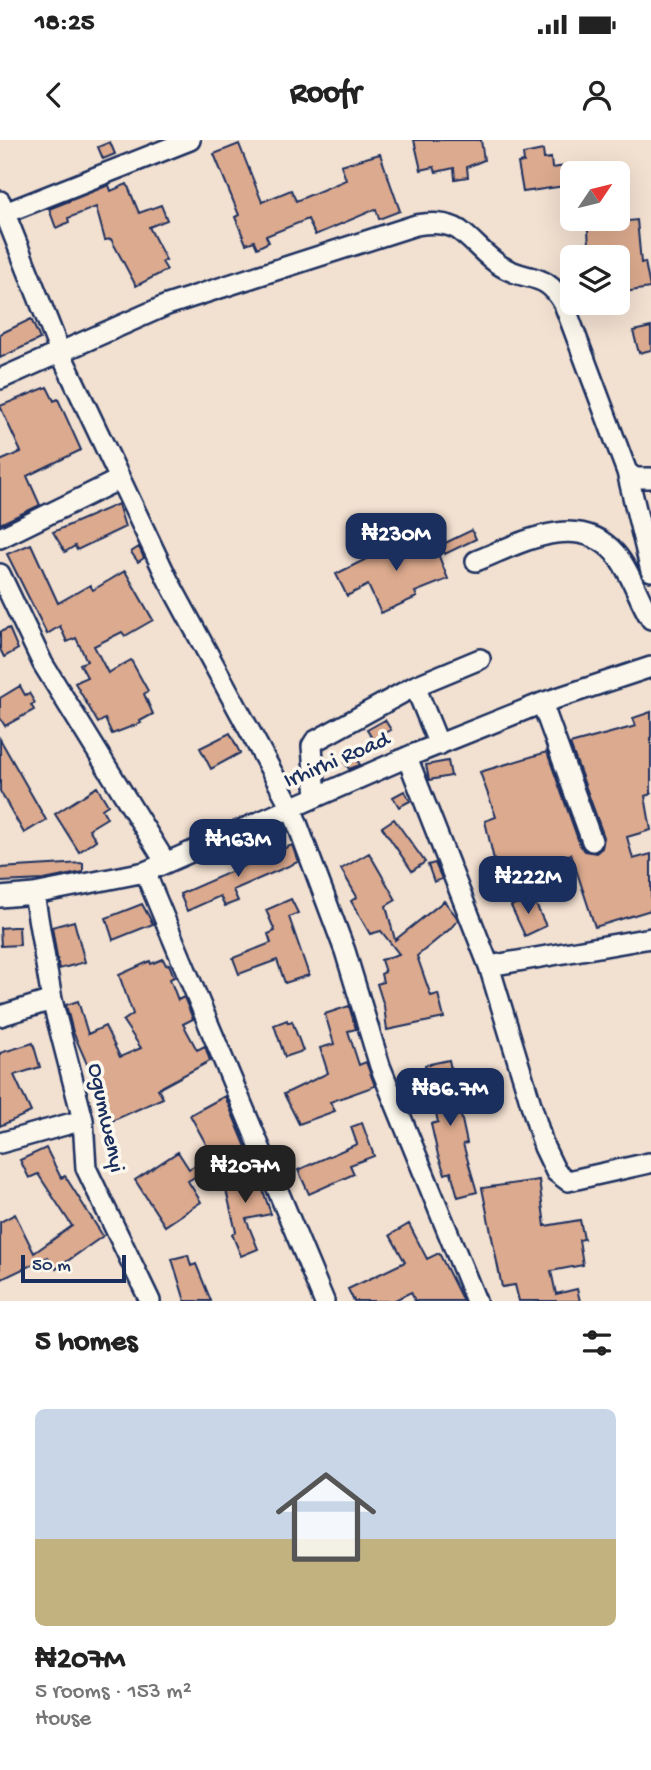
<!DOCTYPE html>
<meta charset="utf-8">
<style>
body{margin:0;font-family:"Gochi Hand",sans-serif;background:#f6f6f6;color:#222;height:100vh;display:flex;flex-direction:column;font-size:26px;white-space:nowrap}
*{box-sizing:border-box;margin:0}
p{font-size:23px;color:#767676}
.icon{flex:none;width:38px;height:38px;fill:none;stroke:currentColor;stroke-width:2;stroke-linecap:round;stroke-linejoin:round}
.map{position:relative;height:1161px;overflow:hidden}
.drawer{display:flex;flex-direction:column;background:#fff;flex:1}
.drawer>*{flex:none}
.needle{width:46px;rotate:55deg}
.tools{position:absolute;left:560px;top:21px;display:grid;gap:14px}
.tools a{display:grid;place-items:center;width:70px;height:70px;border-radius:10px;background:#fff;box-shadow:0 7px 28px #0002;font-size:35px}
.scale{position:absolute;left:21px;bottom:18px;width:105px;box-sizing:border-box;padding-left:7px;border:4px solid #1b2f5e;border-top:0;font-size:19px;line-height:24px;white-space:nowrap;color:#1b2f5e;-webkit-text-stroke:5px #fbf7ec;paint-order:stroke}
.price{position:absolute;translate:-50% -60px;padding:0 16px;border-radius:14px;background:#1b2f5e;color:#fff;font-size:23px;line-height:46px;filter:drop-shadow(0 2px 4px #0008)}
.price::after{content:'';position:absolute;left:50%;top:42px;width:21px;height:16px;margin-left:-10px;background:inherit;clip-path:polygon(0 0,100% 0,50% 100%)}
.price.current{background:#222;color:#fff}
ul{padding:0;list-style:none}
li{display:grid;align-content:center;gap:14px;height:371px;padding:0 35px}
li+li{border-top:2px solid #e0e0e0}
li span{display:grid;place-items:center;height:217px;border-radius:10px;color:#555}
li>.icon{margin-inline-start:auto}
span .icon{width:126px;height:126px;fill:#fffc;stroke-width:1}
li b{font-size:30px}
h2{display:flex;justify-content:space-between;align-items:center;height:84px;padding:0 35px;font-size:30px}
.status{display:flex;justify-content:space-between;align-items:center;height:49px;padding:0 35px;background:#fff;direction:ltr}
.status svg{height:19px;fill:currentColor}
header{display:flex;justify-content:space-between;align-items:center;height:91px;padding:0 35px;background:#fff;font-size:32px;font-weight:700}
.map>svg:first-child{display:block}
.building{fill:#dcaa8e;stroke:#1b2f5e;stroke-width:2}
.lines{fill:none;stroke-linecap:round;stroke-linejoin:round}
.minor-casing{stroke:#1b2f5e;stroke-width:24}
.minor{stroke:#fbf7ec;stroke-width:19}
.labels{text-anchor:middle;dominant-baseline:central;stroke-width:7;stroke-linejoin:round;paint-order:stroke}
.street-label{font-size:23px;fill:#1b2f5e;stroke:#fbf7ec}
</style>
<div class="status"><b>18:25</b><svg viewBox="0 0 49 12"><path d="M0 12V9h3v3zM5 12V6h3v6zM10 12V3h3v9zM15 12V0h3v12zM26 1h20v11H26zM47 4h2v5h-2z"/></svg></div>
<header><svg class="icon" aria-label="back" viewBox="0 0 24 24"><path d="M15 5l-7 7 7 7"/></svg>Roofr<svg class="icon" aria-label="person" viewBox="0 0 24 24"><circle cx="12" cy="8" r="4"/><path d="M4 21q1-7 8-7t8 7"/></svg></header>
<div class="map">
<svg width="651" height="1161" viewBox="0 0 651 1161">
<rect width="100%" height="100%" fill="#f2e0d0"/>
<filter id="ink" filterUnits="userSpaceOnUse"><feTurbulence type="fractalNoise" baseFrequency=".0143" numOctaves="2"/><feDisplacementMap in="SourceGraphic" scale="14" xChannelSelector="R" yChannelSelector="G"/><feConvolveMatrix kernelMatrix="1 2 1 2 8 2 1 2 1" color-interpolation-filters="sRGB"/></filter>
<g filter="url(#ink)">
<path class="building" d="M414,0H481L484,20L467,27L468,37L455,39L454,28L436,32L434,27L421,30Z
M110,2L115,14L103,19L98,7Z
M239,4L262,62L291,50L296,61L346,40L341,25L380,14L400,71L379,79L376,69L315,95L308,79L266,96L269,102L257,108L254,101L246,104L235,77L239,75L214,14Z
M543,10L544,19L551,18L552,28L572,25V45L523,52L518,23L524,22L523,14Z
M127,44L139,73L161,65L167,80L149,87L166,120L162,122L167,130L136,146L111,99L105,100L96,67L68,78L69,82L56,88L49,69L109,45L111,51Z
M587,79H609V83L637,80L641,123L645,122L650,148L618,153V117H590Z
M31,179L40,199L0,218V194Z
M651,187V210L639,213L633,191Z
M47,247L54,261L58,259L81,310L27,336L40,365L0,384V321L21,312L0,266Z
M118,364L125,387L77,410L75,406L65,412L53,392Z
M472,390L476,399L445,414L441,405Z
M420,392L430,412L436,409L448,439L415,452L417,457L381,473L368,445L347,456L336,434Z
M31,404L58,463L90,445L93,450L125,431L153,480L125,496L122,492L94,506L108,533L131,520L148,551L144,554L153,574L140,581L141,583L112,594L105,579L98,583L75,543L87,537L80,524L87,521L76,498L67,502L60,486L47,494L7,414Z
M139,407L144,418L138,422L131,412Z
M9,488L18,509L4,517L0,509V492Z
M20,546L25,555L29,553L35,563L31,565L34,570L5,586L0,578V558Z
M651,572V654L645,656L651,690L627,697L633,719L651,714V770L595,787L571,714L485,743L481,731L494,720L485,681L496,677L480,632L547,612L580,705L585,711L596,713L602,708L604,697L570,604L636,586L633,578Z
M385,580L391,590L373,600L367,590Z
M230,593L240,613L211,629L200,608Z
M0,599L46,680L24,693L0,651Z
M356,617L360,625L349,629L345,623Z
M448,621L451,636L429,640L426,625Z
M97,647L108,665L102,669L107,678L89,689L96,700L79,712L55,674Z
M404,651L410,661L399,667L393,657Z
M394,679L425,722L412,731L382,687Z
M292,705L298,722L233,750L238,761L225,766L220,756L187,771L180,754Z
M369,713L396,760L386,766L395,800L444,761L456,776L458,780L450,789L417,816L431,856L438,854L444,878L387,890L384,866L377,844L383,842L381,834L385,832L381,820L399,814L381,791L370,794L351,761L357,757L341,729Z
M83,723V732L44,740L0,742V728Z
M435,723L442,739L434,742L428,725Z
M532,756L546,786L525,796L511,766Z
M291,759L298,773L289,777L309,835L285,843L277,820L239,834L233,818L271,803L268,794L275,791L266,770Z
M142,764L153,784L113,800L106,778Z
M74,781L85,822L59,829L52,787Z
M13,787H19L20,805L1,806L0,788Z
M163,819L166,825L169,824L174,837L170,839L178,860L184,857L193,879L183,884L197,910L205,906L210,921L158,949L163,958L112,981L73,892L66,865L78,861L88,894L105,886L120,917L141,908L123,881L133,874L119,835L150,821L151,824Z
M349,866L356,889L348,891L359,925L366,922L375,946L330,962L335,971L299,984L284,954L328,933L320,908L334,904L325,874Z
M287,880L288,883L292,881L303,911L285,917L274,885Z
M33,903L40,927L14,935L31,972L0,986V913Z
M449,920L467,1003L463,1004L477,1052L458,1057L451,1032L445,1034L438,1015L431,984L438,982L425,925Z
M225,956L246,1007L188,1041L201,1062L165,1086L135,1040L178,1012L189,1029L212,1015L190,975Z
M362,983L374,1016L350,1025L354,1034L309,1054L298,1030L357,1004L351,987Z
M46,1008L61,1038L65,1036L103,1096L56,1129L48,1117L0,1140V1082L15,1074L34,1113L72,1086L38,1034L29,1038L20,1020Z
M255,1027L271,1074L246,1079L258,1109L241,1116L232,1094L236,1092L222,1033Z
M539,1040L545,1086L580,1080L584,1099L579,1100L583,1125L551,1131L556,1154L577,1149L580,1161H519L515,1145L502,1147L482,1048Z
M409,1084L427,1119L439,1113L463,1161H415L411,1152L393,1161H354L348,1149L405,1122L390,1095Z
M188,1115L191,1126L196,1124L211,1161H185L172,1119Z"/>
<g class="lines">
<g class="minor-casing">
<path id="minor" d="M0,61L60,212L168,440L291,667L345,811L380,926L476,1161
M0,75L190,0
M0,239L167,165L416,85C431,83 446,82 459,90C474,101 485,116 501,126C528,143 545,130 564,164L627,332L635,338H651
M627,332L651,431
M0,398L120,339
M476,421C519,404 577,370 615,413C631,431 638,459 651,479
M0,434L43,524L166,723
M542,563L592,701
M439,605L415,546L480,519
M407,617L489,826L651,798
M316,656L312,606L315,601L415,546
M145,732L324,1161
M34,754L52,860L83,980L86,1028L150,1161
M0,757L34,754L145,732L412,615L542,563L651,527
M489,826L544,1007L556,1032L568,1041L649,1023
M0,876L52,860
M0,1003L83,980"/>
</g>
<use href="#minor" class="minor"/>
</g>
</g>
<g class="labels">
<g class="street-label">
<text transform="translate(337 621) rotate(-23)">Irhirhi Road</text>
<text transform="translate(105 978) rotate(78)">Ogumwenyi</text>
</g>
</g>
</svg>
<div class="tools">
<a><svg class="needle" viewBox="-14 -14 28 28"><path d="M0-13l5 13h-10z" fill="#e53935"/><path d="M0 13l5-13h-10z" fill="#767676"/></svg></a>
<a><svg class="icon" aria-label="layers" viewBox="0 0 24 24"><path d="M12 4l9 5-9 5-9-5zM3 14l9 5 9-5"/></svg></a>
</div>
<div class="scale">50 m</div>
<b class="price" style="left:396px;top:433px">₦230M</b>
<b class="price" style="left:238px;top:739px">₦163M</b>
<b class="price" style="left:528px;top:776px">₦222M</b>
<b class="price" style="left:450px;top:988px">₦86.7M</b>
<b class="price current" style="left:245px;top:1065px">₦207M</b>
</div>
<section class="drawer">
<h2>5 homes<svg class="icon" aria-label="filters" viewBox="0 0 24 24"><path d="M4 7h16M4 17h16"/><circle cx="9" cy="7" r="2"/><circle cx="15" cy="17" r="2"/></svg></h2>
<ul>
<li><span style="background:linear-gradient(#c9d6e8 60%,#c2b280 0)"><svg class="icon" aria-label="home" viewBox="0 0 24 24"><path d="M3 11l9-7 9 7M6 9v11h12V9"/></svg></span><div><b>₦207M</b><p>5 rooms · 153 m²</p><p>House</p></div></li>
</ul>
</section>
